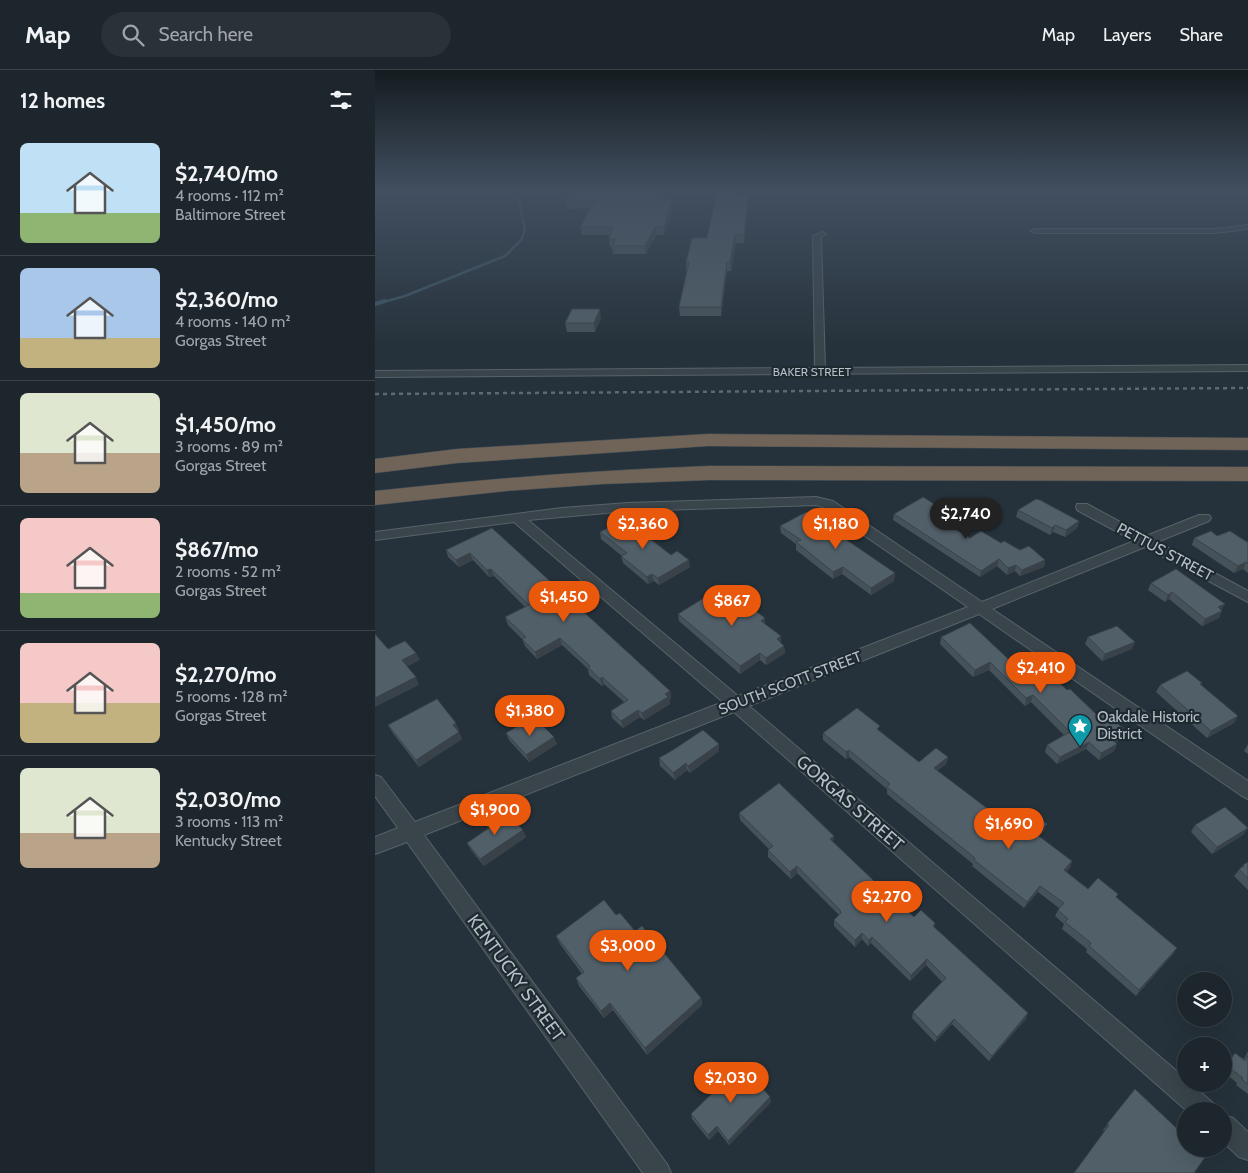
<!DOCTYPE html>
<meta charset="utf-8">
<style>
body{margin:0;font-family:Cabin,sans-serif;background:#293238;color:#f1f3f6;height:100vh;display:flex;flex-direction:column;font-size:19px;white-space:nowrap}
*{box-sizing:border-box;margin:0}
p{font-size:16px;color:#a0a5a9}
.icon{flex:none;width:28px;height:28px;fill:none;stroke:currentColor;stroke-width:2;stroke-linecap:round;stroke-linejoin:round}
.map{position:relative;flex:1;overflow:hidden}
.details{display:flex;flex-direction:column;background:#1c262c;width:375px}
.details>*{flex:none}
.fabs{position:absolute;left:802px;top:902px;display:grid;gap:10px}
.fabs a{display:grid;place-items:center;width:55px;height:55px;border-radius:50%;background:#1c262c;box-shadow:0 5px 20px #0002,0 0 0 1px #3a4348;font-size:25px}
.price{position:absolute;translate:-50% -42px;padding:0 11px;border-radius:18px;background:#ea580c;color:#fff;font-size:16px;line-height:32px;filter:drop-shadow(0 1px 2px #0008)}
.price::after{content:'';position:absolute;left:50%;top:30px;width:15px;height:11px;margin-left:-8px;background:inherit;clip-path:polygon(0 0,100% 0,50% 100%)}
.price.current{background:#222;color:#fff}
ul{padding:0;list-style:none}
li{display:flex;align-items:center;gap:15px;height:125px;padding:0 20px}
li+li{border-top:1px solid #3a4348}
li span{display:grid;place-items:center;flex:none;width:140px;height:100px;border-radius:8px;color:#555}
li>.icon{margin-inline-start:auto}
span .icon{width:60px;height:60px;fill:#fffc;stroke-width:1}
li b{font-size:21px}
h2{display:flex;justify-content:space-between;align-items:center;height:60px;padding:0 20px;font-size:21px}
header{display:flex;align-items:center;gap:30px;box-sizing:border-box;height:70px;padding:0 25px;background:#1c262c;border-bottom:1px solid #3a4348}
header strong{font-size:24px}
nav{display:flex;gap:28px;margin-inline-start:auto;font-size:18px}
.search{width:350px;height:45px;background:#293238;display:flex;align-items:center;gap:12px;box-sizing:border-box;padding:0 18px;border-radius:28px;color:#a0a5a9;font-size:19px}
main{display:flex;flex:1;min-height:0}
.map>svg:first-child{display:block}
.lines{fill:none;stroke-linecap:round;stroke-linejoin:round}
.stream-far1{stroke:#3d5362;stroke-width:2.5}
.stream{stroke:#3d5362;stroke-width:4}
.street-casing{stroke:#586269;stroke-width:2}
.highway-casing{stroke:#454f56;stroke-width:1}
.street{fill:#39444b;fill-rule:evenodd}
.highway{fill:#706357;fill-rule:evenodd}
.rail{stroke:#5c6872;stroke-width:2.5;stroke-dasharray:4 4;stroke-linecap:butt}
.wall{fill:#465259}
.shaded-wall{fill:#394249}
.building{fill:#515f68;stroke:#394249}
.labels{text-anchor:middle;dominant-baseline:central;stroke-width:4.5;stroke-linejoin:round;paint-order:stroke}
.far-street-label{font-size:12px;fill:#b5bfc6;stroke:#1f2930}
.street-label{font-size:15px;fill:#b5bfc6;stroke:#1f2930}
.poi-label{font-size:15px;fill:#b5bfc6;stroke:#1f2930;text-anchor:start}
.near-street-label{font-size:18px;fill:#b5bfc6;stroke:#1f2930}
</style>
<header>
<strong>Map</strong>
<div class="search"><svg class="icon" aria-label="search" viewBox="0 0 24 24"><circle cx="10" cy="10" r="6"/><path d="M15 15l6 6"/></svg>Search here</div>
<nav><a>Map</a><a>Layers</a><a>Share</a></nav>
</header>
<main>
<section class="details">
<h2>12 homes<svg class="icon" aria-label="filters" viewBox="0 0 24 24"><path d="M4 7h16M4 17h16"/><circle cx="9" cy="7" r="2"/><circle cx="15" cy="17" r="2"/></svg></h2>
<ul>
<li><span style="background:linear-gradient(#bfe0f5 70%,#8fb573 0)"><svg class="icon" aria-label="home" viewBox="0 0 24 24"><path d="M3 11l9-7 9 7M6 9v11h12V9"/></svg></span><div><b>$2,740/mo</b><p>4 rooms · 112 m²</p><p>Baltimore Street</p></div></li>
<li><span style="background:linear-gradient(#a9c7e8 70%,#c2b280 0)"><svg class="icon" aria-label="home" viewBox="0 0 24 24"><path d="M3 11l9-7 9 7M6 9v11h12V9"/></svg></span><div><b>$2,360/mo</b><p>4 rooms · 140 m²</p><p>Gorgas Street</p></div></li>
<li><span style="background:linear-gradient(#dfe7d0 60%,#b9a48a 0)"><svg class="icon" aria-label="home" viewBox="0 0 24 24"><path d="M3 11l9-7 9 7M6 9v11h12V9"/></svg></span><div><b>$1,450/mo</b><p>3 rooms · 89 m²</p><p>Gorgas Street</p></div></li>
<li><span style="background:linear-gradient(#f6c9c9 75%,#8fb573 0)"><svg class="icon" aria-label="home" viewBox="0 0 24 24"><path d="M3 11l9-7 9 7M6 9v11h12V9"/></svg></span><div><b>$867/mo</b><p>2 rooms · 52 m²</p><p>Gorgas Street</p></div></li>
<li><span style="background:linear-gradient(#f6c9c9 60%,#c2b280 0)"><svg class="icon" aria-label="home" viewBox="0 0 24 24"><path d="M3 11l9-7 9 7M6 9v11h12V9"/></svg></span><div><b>$2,270/mo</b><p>5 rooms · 128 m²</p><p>Gorgas Street</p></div></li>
<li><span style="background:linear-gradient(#dfe7d0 65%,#b9a48a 0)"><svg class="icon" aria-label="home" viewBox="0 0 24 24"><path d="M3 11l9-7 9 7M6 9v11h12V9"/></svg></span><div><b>$2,030/mo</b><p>3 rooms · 113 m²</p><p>Kentucky Street</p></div></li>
</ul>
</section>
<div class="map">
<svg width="873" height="1103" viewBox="0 0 873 1103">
<rect width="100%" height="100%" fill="#26323b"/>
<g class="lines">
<path class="stream-far1" d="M5,233L30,226L130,186L147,169L150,159L143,125"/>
<path class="stream" d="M0,234L10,231"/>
<g class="street-casing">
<path id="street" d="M873,155V159L840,163H660L656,161L660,159H840Z
M447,162L451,164L446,167L450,298L873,295V301L0,307V301L440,298L438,166Z
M441,427L458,431L607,532L759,471L702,440L701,437L702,434H712L771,466L824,445H834L836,448L834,451L782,472L873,521V532L770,477L617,539L873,711V729L867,726L604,544L374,636L811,1009V1014H816L838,1033L842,1041H812L359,642L49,765L292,1094L296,1103H268L32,772L0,784V767L23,758L0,726V705L6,707L40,752L348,632L139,452L0,470V462L187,438L253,433ZM441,435L448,437L593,537L363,626L153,450L253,441Z
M849,1045L858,1048L873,1062V1090L864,1087L849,1073Z"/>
</g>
<g class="highway-casing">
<path id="highway" d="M333,364L873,368V380L333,376L82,393L0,403V389L82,379Z
M334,396L873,397V411L334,410L228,414L131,421L0,435V421C111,409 222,400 334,396Z"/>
</g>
<use href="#street" class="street"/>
<use href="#highway" class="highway"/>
<path class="rail" d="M0,324L873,318"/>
</g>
<path class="wall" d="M196,120H291L288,130L298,138L289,165H281L271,184H238L237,177H235L234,169L235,165H207L205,157L215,138L192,139L190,131Z
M342,120H364V124L373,132L369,173H361L356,201H352L346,246H305L304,237L313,201H311V192L332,168Z
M226,248L220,262H192L190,253Z
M643,440L704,451L702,458L690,467L678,462L675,465L641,447Z
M519,444H564L560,446L595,468L626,473L670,490L669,497L645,506L640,501L632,505L622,496L605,507L518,450Z
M405,456L520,503L519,511L496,525L467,504L458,509L421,480V474L406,463Z
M117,458L295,621L296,628L294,630L295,634L269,650L265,647L248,658L237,648L236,641L249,632L229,614L227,616L214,605L213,599L187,575L162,589L150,576L147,569L133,555L130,547L150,537L119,506L114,507L98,490L84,497L73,487L71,480Z
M265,461L296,485L315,497L284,515L279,511L273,514L248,493L246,486H247L226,469L225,462Z
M842,466L873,472V503L868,499L859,503L817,475L819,468Z
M776,513L847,540L844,548L827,556L794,529L790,532L773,520Z
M303,544L390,554L406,573L409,576L410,583L391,595L385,590L365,604L304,551Z
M566,567L646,601L671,607L692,620L748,668L740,673L742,674L739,681L724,690L711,679L682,694L670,682L672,675L689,665L656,632L650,636L614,600L598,607L565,574Z
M713,567L760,572L757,579L727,591L710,574Z
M827,613L826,615L859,653L832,668L781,622L785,615Z
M13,655L84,660L83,661L87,669L44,697L17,662Z
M152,658L182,674L154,692L134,670L131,663Z
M504,661L544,692L573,687L571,694L562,701L634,755L669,761L664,766L697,791L695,798L691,802L713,819L741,827L798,884L761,926L711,882L712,879L687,859L689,854L680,846L684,838L663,822L649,838L597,796L598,794L512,724V719L474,687L471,689L448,670V663Z
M344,674V681L315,703L312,700L300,710L285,696L284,688L298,680Z
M873,674V684L869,681Z
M364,743L458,772L498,810L539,847L560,853L559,857L651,949L614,991L577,954L560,972L537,948L538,942L567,912L551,895L535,911L496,873L493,876L487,869L480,877L459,856V850L464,845L422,803L416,809L393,787V780L394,779L365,750Z
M125,749L151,767L109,796L96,780L92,773L113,759L111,754Z
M820,755L873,758L868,765L837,784L816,762Z
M873,792V820L859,806L868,795Z
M241,845L260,861L326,928L327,935L272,985L238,940L229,948L204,916L201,908L207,904L185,874L181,866Z
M873,981V1024L861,1015L862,1013L849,1002V998L855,988L860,983L869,989Z
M760,1019L729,1061L728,1060Z
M396,1032L354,1075L343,1061L334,1070L317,1049L316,1044Z"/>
<path class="shaded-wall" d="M288,120H291L285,137L284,130Z
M373,125V132L369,173V165Z
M297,130L298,138L289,165V157Z
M280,157L281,165L271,184L270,176Z
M360,165L361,173L356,201L355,192Z
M352,192V201L346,246V237Z
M225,239L226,248L220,262L219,253Z
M564,437V444L554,450L555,443Z
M704,451L702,458L690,467L691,460Z
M680,455L678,462L675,465L677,458Z
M95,483L98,490L84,497L81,490Z
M624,489L622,496L605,507L606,501Z
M314,490L315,497L284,515L283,508Z
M670,490L669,497L645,506L647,500Z
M871,492L868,499L859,503L863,496Z
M641,495L640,501L632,505L633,498Z
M468,497L467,504L458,509V502Z
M116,499L119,506L114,507L112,500Z
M520,503L519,511L496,525V518Z
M277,504L279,511L273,514L272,507Z
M797,522L794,529L790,532L793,525Z
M850,534L846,541L843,537Z
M847,541L844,548L827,556L830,549Z
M390,548V555L386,551Z
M406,566V574L402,569Z
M185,568L187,575L162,589L160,582Z
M760,572L757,579L727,591L730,584Z
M409,576L410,583L391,595V588Z
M41,583L45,590L30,598L27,590Z
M385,583V590L365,604V596Z
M615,592L614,600L598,607L600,600Z
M41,607L44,615L0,637V628Z
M227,607L229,614L227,616L225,609Z
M295,621L296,628L294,630L295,634L269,650L267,643Z
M658,625L656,632L650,636L651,628Z
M263,640L265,647L248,658L246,651Z
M863,646L859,653L832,668L836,661Z
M81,653L84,660L81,662L78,655Z
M751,661L748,668L734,677L736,669Z
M84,662L87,669L44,697L41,690Z
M179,667L182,674L154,692L151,685Z
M714,672L711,679L682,694L685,687Z
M344,674V681L315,703L313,696Z
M742,674L739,681L724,690L726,683Z
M474,680V687L471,689V682Z
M573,687L571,694L557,705L559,698Z
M311,693L312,700L300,710L298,703Z
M672,754L669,761L659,771L661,764Z
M873,758L868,765L837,784L842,777Z
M148,760L151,767L109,796L105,789Z
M459,766L458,773L455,769Z
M697,791L695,798L687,807L689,800Z
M422,796V803L416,809L415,802Z
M665,816L663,822L649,838L652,832Z
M487,863V869L480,877V870Z
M497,867L496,873L493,876L494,870Z
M802,878L798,884L761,926L764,920Z
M552,889L551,895L535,911L536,905Z
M326,928L327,935L272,985L270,978Z
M235,933L238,940L229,948L226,941Z
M653,943L651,949L614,991L617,986Z
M579,949L577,954L560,972L562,967Z
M395,1027L396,1032L354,1075L353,1071Z
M342,1056L343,1061L334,1070L333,1065Z"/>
<path class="building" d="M196,120H288L284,130H297L289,157H280L270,176H237L241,169H234L238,157H205L220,131H190Z
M342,120H363L362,124L373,125L369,165H360L355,192H352L346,237H304L314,192H311L317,168H332Z
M197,239H225L219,253H190Z
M548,427L564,437L555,443L595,468L606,461L626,473L629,471L645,480L654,476L670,490L647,500L641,495L633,498L624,489L606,501L519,444Z
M661,429L665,430L704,451L691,460L680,455L677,458L643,440Z
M431,442L520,503L496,518L468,497L458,502L421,472L426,470L405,456Z
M252,448L264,457L261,458L296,485L302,481L314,490L283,508L277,504L272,507L246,486L252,483L225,462Z
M117,458L295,621L290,624L293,627L267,643L263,640L246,651L236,641L253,630L227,607L225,609L213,597L215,596L185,568L160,582L147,569L151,567L130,547L154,535L116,499L112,500L95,483L81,490L71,480Z
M836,461L842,466L855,461L872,472H873V494L871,492L863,496L819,468Z
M801,499L850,534L843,537L847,541L830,549L797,522L793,525L776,513Z
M345,518L371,538L374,536L390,548L386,551L406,566L402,569L409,576L391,588L385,583L365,596L303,544Z
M595,553L646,601L659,595L671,607L675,604L692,620L695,619L722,645L729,641L751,661L736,669L742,674L726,683L714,672L685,687L672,675L695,662L658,625L651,628L615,592L600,600L566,567Z
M742,556L760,572L730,584L713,567Z
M0,564L13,579L30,571L41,583L27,590L41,607L0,628Z
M812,601L827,613L825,614L863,646L836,661L785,615Z
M62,629L81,653L78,655L84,662L41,690L13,655Z
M482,638L505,656L502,659L544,692L561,678L573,687L559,698L634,755L651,739L672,754L661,764L697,791L689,800L713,819L723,808L743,824L741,827L802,878L764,920L714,876L716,873L690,852L693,849L683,840L689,833L665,816L652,832L599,790L600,788L512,717L515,714L474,680L471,682L448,663Z
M163,651L179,667L151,685L131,663L148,653L152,658Z
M328,660L344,674L313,696L311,693L298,703L284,688L298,680Z
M404,713L459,766L455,769L498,810L539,847L546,840L560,853L558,856L653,943L617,986L579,949L562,967L538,942L571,908L552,889L536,905L497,867L494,870L487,863L480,870L459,850L466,843L465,840L422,796L415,802L393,780L398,776L364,743Z
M850,737L873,758L842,777L820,755Z
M133,744L148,760L105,789L92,773L114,758L111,754L123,746L125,749Z
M873,792V809L864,799L869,796L868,795Z
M229,830L241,845L245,843L260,861L267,856L326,928L270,978L235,933L226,941L201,908L209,902L181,866Z
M860,983L870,991L873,985V1014L866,1009L868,1008L852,996Z
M367,994L395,1027L353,1071L342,1056L333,1065L316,1044Z
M760,1019L811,1067V1079H823L831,1086L819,1103H699L734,1055L732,1054Z"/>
<linearGradient id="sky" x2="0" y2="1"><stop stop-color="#151c20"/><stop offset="0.44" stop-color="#414f60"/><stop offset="1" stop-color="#414f60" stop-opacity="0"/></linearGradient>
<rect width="873" height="275" fill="url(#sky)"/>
<defs>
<g id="sight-pin" transform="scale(1.25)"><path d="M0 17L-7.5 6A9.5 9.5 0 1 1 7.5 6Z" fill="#0f9aa8" stroke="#1f2930"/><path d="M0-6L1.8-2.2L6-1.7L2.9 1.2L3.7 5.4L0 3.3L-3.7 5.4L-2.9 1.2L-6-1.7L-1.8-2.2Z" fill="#fff"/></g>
</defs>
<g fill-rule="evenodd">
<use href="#sight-pin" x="705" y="656"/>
</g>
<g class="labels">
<g class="far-street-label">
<text x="437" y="301">BAKER STREET</text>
</g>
<g class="street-label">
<text transform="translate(790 482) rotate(28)">PETTUS STREET</text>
<text transform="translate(415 613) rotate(-21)">SOUTH SCOTT STREET</text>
</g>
<g class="poi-label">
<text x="722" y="647">Oakdale Historic<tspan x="722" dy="17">District</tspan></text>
</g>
<g class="near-street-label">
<text transform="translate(475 733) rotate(41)">GORGAS STREET</text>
<text transform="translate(141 908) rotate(54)">KENTUCKY STREET</text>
</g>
</g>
</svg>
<div class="fabs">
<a><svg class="icon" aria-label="layers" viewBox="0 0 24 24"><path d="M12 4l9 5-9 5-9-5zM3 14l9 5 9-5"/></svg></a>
<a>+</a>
<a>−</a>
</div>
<b class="price current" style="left:591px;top:470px">$2,740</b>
<b class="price" style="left:268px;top:480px">$2,360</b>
<b class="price" style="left:461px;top:480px">$1,180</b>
<b class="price" style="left:189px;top:553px">$1,450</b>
<b class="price" style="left:357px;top:557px">$867</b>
<b class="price" style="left:666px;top:624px">$2,410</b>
<b class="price" style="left:155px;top:667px">$1,380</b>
<b class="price" style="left:120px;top:766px">$1,900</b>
<b class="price" style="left:634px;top:780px">$1,690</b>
<b class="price" style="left:512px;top:853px">$2,270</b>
<b class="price" style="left:253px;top:902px">$3,000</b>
<b class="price" style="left:356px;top:1034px">$2,030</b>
</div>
</main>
